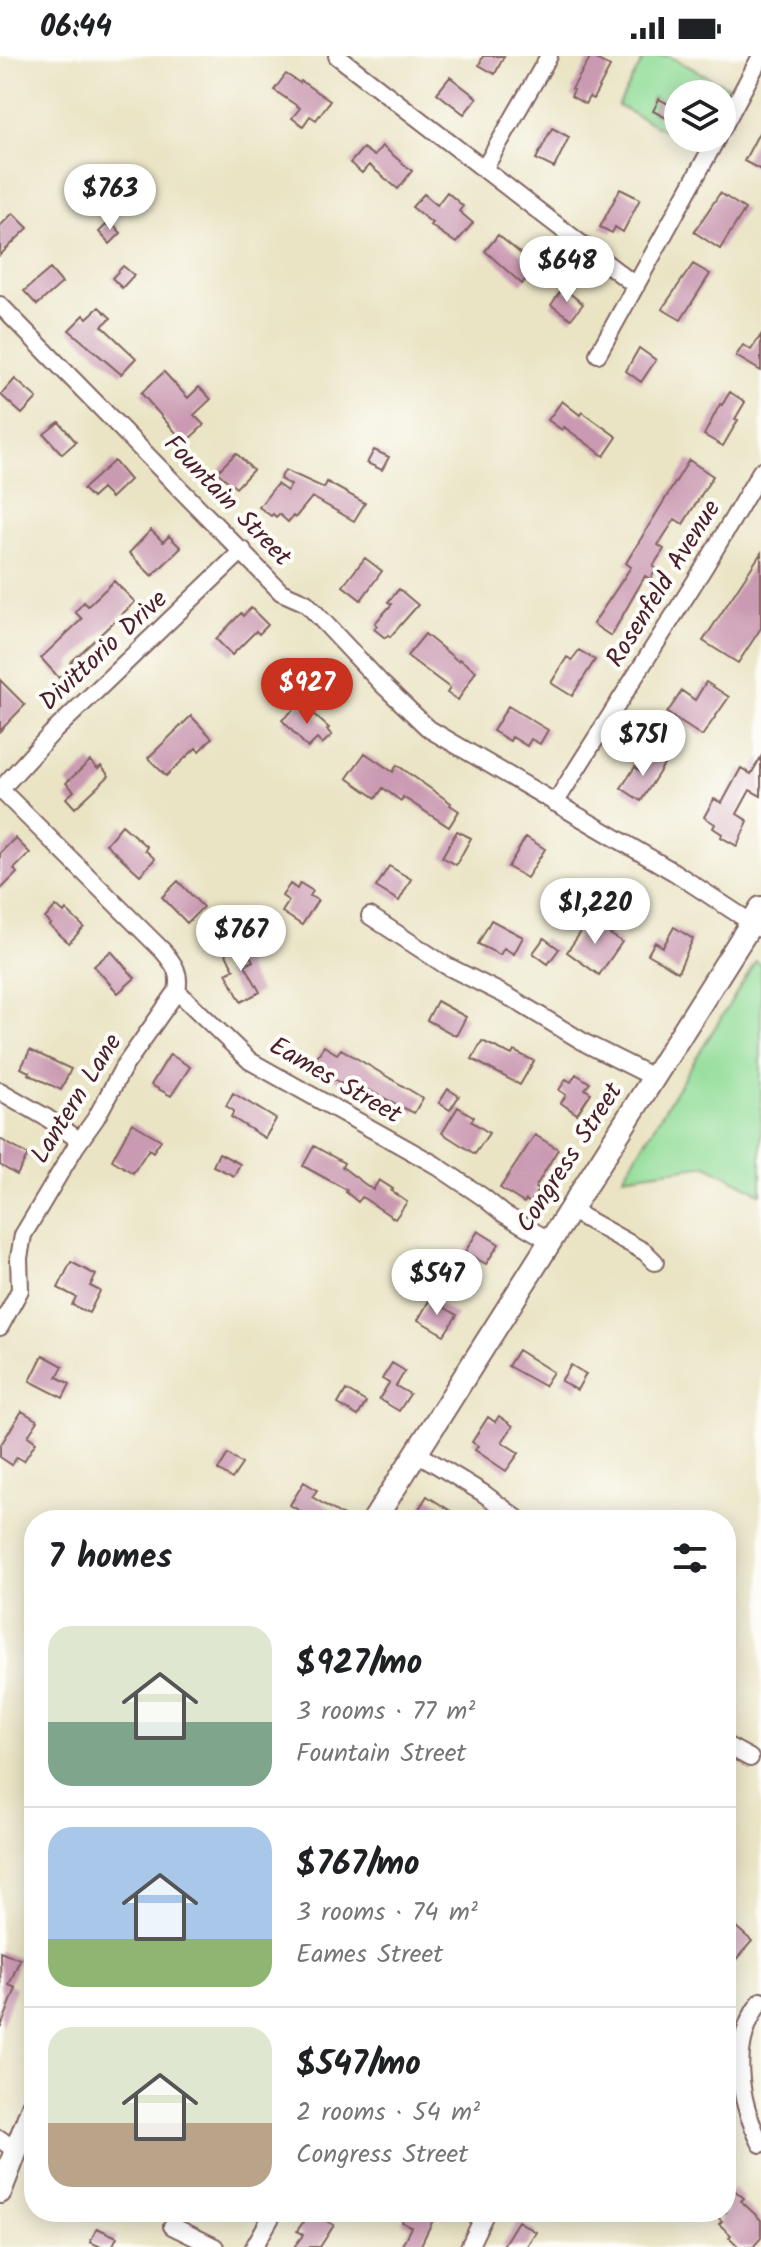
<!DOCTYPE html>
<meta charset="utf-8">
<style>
body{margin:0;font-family:Kalam,sans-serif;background:#f6f6f6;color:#202124;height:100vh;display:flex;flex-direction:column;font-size:30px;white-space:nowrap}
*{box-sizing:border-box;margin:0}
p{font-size:26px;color:#757577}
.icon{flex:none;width:44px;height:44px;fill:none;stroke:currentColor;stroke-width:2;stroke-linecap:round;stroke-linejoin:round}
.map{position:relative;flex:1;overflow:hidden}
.panel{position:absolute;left:24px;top:1454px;width:712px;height:712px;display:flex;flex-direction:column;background:#fff;border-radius:32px;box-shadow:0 4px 20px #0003}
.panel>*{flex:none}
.buttons{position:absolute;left:664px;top:24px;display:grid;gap:16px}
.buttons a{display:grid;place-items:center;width:72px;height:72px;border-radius:50%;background:#fff;box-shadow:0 4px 20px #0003;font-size:40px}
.price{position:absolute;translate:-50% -68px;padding:0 18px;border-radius:28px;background:#fff;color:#222;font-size:26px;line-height:52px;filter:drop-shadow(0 2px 4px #0008)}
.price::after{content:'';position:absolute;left:50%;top:48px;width:24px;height:18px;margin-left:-12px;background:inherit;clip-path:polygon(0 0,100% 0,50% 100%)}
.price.active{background:#c8321e;color:#fff}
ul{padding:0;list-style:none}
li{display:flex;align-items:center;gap:24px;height:200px;padding:0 24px}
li+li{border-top:2px solid #e0e0e0}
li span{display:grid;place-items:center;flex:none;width:224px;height:160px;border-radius:24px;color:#555}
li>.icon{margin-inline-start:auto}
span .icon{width:96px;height:96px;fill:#fffc;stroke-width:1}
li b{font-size:34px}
h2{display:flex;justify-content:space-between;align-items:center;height:96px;padding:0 24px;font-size:34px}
.status{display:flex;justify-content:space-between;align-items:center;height:56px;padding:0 40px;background:#fff;direction:ltr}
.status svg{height:22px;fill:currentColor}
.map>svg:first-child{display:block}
.green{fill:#92dd99;stroke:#6e7e62;stroke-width:2}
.building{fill:#ca9ab2}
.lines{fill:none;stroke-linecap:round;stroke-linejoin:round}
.minor-casing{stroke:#826461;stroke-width:20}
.major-casing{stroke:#826461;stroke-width:26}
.minor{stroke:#fff;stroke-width:16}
.major{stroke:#fff;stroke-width:22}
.labels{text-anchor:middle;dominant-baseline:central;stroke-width:8;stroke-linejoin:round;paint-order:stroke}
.street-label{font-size:26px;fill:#4a1f2b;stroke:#fdfcf7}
</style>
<div class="status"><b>06:44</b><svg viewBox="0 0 49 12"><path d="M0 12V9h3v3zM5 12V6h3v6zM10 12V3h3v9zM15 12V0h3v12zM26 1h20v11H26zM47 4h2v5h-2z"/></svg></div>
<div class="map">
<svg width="761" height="2191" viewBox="0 0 761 2191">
<rect width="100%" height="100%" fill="#fdfcf7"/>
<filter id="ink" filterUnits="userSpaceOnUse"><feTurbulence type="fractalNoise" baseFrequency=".0125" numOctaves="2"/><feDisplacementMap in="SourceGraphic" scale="16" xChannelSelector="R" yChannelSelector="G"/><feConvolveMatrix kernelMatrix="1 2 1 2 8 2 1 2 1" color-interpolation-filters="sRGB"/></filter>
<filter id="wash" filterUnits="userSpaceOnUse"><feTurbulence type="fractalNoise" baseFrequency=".006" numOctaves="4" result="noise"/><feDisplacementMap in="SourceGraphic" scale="32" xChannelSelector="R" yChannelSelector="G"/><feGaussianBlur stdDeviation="1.8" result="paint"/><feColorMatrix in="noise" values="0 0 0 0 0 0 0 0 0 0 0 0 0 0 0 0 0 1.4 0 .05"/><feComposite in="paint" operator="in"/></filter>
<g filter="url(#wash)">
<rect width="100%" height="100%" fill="#eae4c5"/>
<path class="green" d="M645,0H669L732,33L722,53V38H703L685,28L677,43L674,42V51L653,41L651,46L656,48L653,56L673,65L678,59V81L618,50Z
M756,905L761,909V1138L707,1109L623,1121Z"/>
<g id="blocks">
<path class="building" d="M483,0H504L495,18L479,9Z
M591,0L610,11L593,43L589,41L585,48L571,40L574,34L572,33Z
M286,18L300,27L301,25L330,45L316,64L310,60L303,70L292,62L300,52L274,34Z
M450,21L477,42L464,58L437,37Z
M659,43L678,53V68L653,55Z
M552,72L569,81L554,112L536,103Z
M761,73V114L744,105Z
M382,90L412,115L398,133L369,109L362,117L350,107L363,92L374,100Z
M620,133L640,143L623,176L615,171L612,177L600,171Z
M447,136L463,150L459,155L473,167L456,187L430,169L432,167L412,151L424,138L437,149Z
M720,137L745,153L720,193L694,176Z
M13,157L28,172L0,199V170Z
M110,165L121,177L110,188L99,176Z
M498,179L526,202L523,205L533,213L522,228L485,195Z
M693,208L710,218L681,264L662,253Z
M123,210L134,219L122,232L112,222Z
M50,213L62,227L37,249L24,235Z
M563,232L583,248L571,263L551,249Z
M99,251L111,262L102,270L136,302L121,318L69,274L84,259L87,262Z
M761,279V315L736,300L743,289L751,294Z
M639,292L656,304L641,326L626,315Z
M164,316L188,342L199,331L211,343L194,359L204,369L185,387L141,337Z
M15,323L37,342L22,358L1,339Z
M730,336L745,346L735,363L738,364L723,390L704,379L720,348L722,349Z
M562,345L580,359L582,356L617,381L604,400L564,371L562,374L548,364Z
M59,366L76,386L62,398L44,378Z
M374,394L389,401L382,414L367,407Z
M236,397L253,414L236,432L217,416Z
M689,404L713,420L683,468L675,463L658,489L664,493L653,510L657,513L650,523L645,520L611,580L593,568L631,511L626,507Z
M114,405L130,424L111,442L102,433L92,442L83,433Z
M285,414L324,432L327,426L365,447L354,465L312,441L295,462L293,460L288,466L279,458L276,461L273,458L271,460L259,451L277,428L287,435L291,429L280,423Z
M151,474L163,486L169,480L181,492L152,520L129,497Z
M761,497V572L738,607L703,585Z
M365,502L382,515L361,544L343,530Z
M114,525L135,546L70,607L72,610L59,622L41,602L82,563L75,556L84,546L88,550Z
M399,533L418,549L390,581L388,579L385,582L374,573L377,569L375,567L392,548L388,546Z
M251,552L268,569L259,578L256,575L232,599L216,583L241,557L243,560Z
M425,578L458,605L459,603L476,615L458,644L447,637L450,632L407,600Z
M579,594L595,604L572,640L551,627L567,601L572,604Z
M0,624L25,649L0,675Z
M706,626L729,641L702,680L667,657L682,635L695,644Z
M301,647L329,672L327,674L332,679L322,688L317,683L308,692L282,664Z
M508,650L548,674L540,688L531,683L527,690L512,681L510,685L493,675Z
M191,660L212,682L199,695L196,692L166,720L148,702Z
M365,697L393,716L397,709L451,747L450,749L459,755L449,771L403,741L401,745L383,732L376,742L347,722Z
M651,698L665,707L641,745L621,732L635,711L640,715Z
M761,701V740L750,734L737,758L748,765L737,790L721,781L722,778L713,772L715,768L704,761L714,743L722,747L741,712L751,718Z
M90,705L98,713L101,710L109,720L75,752L66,742L74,735L66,727Z
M122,769L147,791L145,794L155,803L140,819L106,788Z
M457,775L471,782L456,809L442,801Z
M526,781L545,793L527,822L508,811Z
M15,782L30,797L14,813L17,817L0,834V797Z
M389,810L411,823L399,845L376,831Z
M178,825L203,851L187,867L162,841Z
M300,827L313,835L310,840L318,844L302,869L282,856L289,845L282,840L290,828L297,833Z
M56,850L64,857L66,854L84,871L69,887L49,869L51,868L45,862Z
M596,861L613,873L610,878L622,886L599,919L567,896L590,863L592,865Z
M491,864L523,881L514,898L504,892L500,899L478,888Z
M674,871L693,883L678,916L648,898L655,886L663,891Z
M544,882L559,893L548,908L533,897Z
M243,887L253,905L245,909L260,936L241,946L226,917L234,913L225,897Z
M111,895L135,922L118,937L94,910Z
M437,945L466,961L456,980L427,964Z
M482,985L512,999L514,995L534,1005L520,1029L472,1003Z
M324,990L337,998L341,993L423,1042L414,1057L356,1028L352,1034L311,1009Z
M30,994L71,1013L61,1034L28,1018L29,1016L21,1012Z
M170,998L190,1011L171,1040L151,1029Z
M576,1018L590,1027L585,1033L591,1037L577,1058L561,1047L566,1039L559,1034L566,1023L571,1026Z
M448,1033L459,1040L450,1054L439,1047Z
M233,1037L276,1063L265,1082L231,1061L234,1055L226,1050Z
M458,1051L474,1061L471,1065L489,1077L475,1098L442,1077Z
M132,1067L161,1084L153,1096L149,1093L133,1117L112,1104Z
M535,1079L558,1093L535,1132L538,1134L530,1147L526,1144L524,1147L500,1132Z
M0,1083L28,1099L17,1119L0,1109Z
M314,1090L344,1107L342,1111L373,1134L379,1124L393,1133L391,1135L407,1146L395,1163L362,1141L358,1146L346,1136L347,1134L303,1110Z
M219,1097L240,1108L234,1120L213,1110Z
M478,1175L499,1188L486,1208L465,1196Z
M71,1206L96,1219L90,1230L100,1235L89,1257L72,1249L76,1241L58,1232Z
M430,1243L457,1259L444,1279L418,1264Z
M518,1294L553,1316L544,1330L508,1310Z
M43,1299L63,1310L57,1321L70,1328L63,1342L30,1325Z
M392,1307L405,1315L396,1330L410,1338L399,1355L379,1343L389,1327L382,1323Z
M571,1309L586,1318L577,1334L561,1325Z
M346,1334L366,1346L358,1360L338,1348Z
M22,1355L38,1365L28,1380L36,1386L24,1405L17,1401L12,1409L0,1401V1390Z
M499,1360L513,1370L502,1386L519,1397L506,1415L475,1394L478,1390L472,1386L488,1361L495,1366Z
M228,1398L242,1408L232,1423L218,1414Z
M304,1426L317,1434L312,1441L350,1464H315L290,1449Z
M427,1440L465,1464H429L417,1456Z
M736,1871L752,1885L734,1906L726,1900V1882Z
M0,1895L20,1903L9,1929L16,1932L1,1971Z
M733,2133L744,2142L741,2145L761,2164V2182L753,2191H739L729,2181L731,2179L719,2168L722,2165L712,2156H726V2141Z
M310,2156L334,2169L320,2191H294L303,2179L297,2175Z
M406,2156H437L420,2191H401L411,2171L402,2166Z
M518,2165L536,2176L526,2191H502Z
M97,2172L117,2181L112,2191H101L90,2186Z"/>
</g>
</g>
<g filter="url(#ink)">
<use href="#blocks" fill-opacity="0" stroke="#826461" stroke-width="2"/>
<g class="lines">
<g class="minor-casing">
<path id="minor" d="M337,0L636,230
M722,73L761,0
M484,113L549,0
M0,249L281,536L306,547L381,627L429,673L674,816L761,873
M598,298L717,82
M0,733L163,895C174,908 181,917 177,935L250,1005L434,1108L483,1141L504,1158L550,1185
M0,734L50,679L243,494
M555,747L705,510L761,415
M370,860L445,909L511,942L587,988L655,1022
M0,1035L47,1062L79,1084
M570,1154L645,1196L655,1206
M0,1271L20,1234L19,1202L23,1179L76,1090L96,1062L123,1012L177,935
M417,1397L483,1437L519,1464
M726,1689L750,1702
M761,1945C729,1988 738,2043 761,2088
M0,2083L16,2095
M172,2170L215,2191
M254,2191L274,2156
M469,2191L486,2156"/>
</g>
<g class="major-casing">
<path id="major" d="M374,1464L761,852
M0,2136L34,2048"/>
</g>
<use href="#minor" class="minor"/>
<use href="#major" class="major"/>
</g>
</g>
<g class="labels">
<g class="street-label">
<text transform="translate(227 445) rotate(46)">Fountain Street</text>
<text transform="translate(664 528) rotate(-58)">Rosenfeld Avenue</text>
<text transform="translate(104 595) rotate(-43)">Divittorio Drive</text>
<text transform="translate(335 1025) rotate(30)">Eames Street</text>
<text transform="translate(77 1043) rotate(-58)">Lantern Lane</text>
<text transform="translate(570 1102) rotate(-57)">Congress Street</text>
</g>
</g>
</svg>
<div class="buttons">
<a><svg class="icon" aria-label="layers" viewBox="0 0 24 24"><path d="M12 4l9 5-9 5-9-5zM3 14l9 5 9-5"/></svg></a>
</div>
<b class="price" style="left:110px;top:176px">$763</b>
<b class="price" style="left:567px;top:248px">$648</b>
<b class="price active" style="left:307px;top:670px">$927</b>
<b class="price" style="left:643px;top:722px">$751</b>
<b class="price" style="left:595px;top:890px">$1,220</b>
<b class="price" style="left:241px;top:917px">$767</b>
<b class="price" style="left:437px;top:1261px">$547</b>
<section class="panel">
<h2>7 homes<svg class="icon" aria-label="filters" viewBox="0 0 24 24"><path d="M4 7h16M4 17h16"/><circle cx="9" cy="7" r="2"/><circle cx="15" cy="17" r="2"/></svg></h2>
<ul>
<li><span style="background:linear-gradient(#dfe7d0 60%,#7fa58c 0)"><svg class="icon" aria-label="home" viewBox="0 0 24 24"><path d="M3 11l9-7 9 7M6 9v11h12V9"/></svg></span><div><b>$927/mo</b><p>3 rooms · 77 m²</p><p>Fountain Street</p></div></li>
<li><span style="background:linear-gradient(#a9c7e8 70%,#8fb573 0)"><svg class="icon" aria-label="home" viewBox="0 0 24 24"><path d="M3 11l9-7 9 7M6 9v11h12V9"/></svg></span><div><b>$767/mo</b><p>3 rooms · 74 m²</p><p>Eames Street</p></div></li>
<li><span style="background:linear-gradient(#dfe7d0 60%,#b9a48a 0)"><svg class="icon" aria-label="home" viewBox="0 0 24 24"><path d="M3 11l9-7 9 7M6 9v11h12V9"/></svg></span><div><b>$547/mo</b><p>2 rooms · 54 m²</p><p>Congress Street</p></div></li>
</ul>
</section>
</div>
